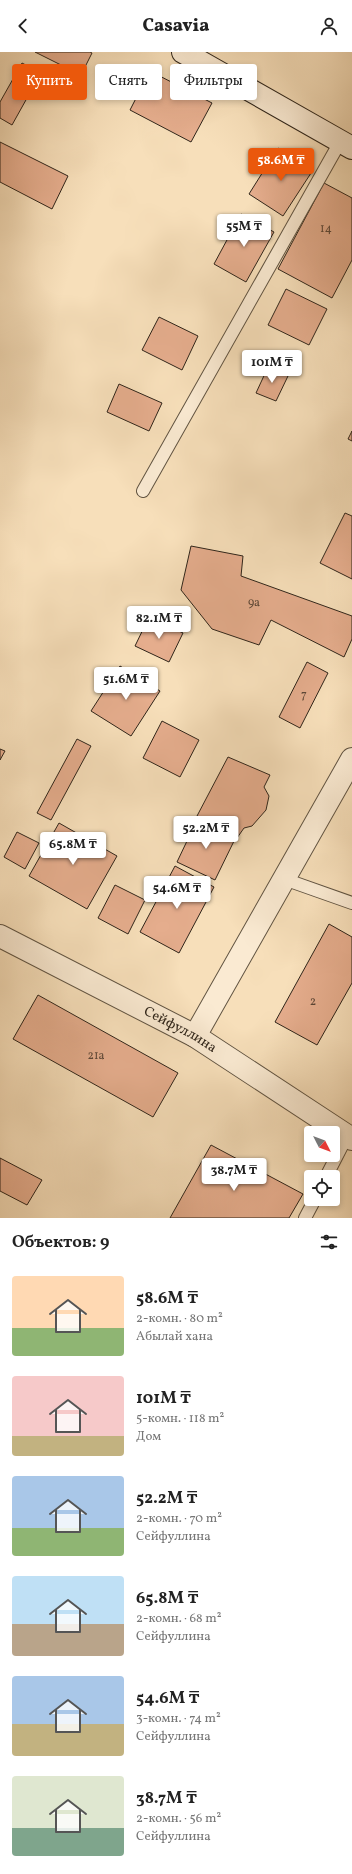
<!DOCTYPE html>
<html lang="ru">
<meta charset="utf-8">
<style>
body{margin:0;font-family:Vollkorn,serif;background:#f2f2f2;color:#222;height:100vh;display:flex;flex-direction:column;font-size:15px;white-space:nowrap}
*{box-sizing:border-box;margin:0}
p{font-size:13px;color:#767676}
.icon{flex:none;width:22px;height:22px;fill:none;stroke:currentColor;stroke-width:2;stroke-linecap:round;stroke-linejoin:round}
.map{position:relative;height:1166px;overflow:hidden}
.drawer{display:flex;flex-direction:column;background:#fff;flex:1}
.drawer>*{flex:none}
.banner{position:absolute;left:12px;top:12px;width:328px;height:36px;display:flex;gap:8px}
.needle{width:26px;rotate:132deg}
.fabs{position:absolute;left:304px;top:1074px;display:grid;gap:8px}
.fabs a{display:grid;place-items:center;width:36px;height:36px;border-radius:4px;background:#fff;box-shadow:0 2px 6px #0003;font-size:20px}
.price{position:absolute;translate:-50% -34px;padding:0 9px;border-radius:4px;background:#fff;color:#222;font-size:13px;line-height:26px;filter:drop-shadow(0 1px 2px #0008)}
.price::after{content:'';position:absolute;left:50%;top:24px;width:12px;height:9px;margin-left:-6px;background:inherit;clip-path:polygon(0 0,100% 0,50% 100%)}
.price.active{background:#ea580c;color:#fff}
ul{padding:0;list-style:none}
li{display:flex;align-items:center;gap:12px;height:100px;padding:0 12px}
li span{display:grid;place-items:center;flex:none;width:112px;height:80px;border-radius:4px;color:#555}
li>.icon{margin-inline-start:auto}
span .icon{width:48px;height:48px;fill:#fffc;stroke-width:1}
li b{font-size:17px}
h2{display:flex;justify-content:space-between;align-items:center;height:48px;padding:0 12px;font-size:17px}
.chip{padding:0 14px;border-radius:4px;background:#fff;box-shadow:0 2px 6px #0003;font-size:14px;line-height:36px}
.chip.active{background:#ea580c;color:#fff}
header{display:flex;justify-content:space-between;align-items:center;height:52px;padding:0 12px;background:#fff;font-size:18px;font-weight:800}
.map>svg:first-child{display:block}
.building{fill:#e5ad8d;stroke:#2f251a}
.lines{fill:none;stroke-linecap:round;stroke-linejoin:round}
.service-casing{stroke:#615442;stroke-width:14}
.minor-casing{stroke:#615442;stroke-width:24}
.secondary-casing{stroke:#2f251a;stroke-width:24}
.service{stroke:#faead2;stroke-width:12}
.minor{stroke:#faead2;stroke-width:22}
.secondary{stroke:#faead2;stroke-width:22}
.labels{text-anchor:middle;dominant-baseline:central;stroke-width:3;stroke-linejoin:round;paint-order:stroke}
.number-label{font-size:12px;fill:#5c4737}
.street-label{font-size:14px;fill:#2f251a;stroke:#faead2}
</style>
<header><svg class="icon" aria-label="back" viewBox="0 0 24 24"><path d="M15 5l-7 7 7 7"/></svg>Casavia<svg class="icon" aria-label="person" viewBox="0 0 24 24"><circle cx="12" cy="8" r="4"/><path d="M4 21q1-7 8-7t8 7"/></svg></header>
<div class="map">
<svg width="352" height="1166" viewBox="0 0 352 1166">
<rect width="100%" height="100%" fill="#f7dfba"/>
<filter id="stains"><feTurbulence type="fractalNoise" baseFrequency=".005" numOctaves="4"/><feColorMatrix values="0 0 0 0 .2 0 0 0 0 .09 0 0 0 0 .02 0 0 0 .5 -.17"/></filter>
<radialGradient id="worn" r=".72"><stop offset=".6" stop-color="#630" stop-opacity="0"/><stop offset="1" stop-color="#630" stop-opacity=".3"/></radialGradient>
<path class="building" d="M35,0H90L92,1L81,23Z
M22,11L41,21L12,73L0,66V50Z
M150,19L212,51L191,90L130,58Z
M0,90L68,124L52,157L0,130Z
M278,96L313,118L283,164L249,142Z
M324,131L352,146V208L332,246L278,217Z
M241,162L274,180L246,230L214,212Z
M286,237L327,257L309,293L268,273Z
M159,265L198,284L182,318L142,298Z
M268,315L288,324L276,349L256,341Z
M119,332L162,351L149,379L107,360Z
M352,379V389L348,387Z
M345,461L352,464V527L320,511Z
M191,494L243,504L241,524L352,564V587L344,605L271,568L259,593L212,577L181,538Z
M149,565L183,581L169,610L135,594Z
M307,610L328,621L300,676L279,665Z
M120,614L160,639L131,684L91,659Z
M162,669L199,688L180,725L143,706Z
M77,687L91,694L51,768L37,761Z
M0,697L5,699L0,708Z
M228,705L270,723L264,735L269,744L266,758L252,774L244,776L237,786L197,764Z
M197,768L235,787L215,828L177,810Z
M59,771L117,804L87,857L29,824Z
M17,780L39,791L25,817L4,805Z
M175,814L214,835L179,901L140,880Z
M115,833L145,848L128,882L98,866Z
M329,872L352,885V931L317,993L275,970Z
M38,943L178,1021L153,1065L13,987Z
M211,1093L303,1142L289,1166H170Z
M0,1106L42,1128L27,1153L0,1139Z"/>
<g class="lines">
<g class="service-casing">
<path id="service" d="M143,439L340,90
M284,827L352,851
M326,1125L347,1084
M305,1166L315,1147"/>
</g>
<g class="minor-casing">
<g id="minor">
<path id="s1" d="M0,884L195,984L352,1087"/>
<path d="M195,984L352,707"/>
</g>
</g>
<g class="secondary-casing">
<path id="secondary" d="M183,0L352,96"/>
</g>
<use href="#service" class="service"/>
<use href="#minor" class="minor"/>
<use href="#secondary" class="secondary"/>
</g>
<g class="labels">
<g class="number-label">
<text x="326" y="177">14</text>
<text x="254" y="551">9а</text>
<text x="304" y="643">7</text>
<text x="313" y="950">2</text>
<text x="96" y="1004">21а</text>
</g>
<g class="street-label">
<text stroke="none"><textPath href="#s1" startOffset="203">Сейфуллина</textPath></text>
</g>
</g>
<rect width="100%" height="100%" filter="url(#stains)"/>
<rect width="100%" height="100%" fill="url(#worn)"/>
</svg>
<div class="fabs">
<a><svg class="needle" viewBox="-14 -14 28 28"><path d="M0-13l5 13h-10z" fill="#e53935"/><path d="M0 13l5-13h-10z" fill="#767676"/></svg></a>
<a><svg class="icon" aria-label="locate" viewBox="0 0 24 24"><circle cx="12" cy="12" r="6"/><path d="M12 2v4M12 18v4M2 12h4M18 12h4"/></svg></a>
</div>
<b class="price active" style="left:281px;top:130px">58.6M ₸</b>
<b class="price" style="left:244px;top:196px">55M ₸</b>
<b class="price" style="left:272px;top:332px">101M ₸</b>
<b class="price" style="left:159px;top:588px">82.1M ₸</b>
<b class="price" style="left:126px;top:649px">51.6M ₸</b>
<b class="price" style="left:206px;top:798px">52.2M ₸</b>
<b class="price" style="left:73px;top:814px">65.8M ₸</b>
<b class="price" style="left:177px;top:858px">54.6M ₸</b>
<b class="price" style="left:234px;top:1140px">38.7M ₸</b>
<div class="banner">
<a class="chip active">Купить</a>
<a class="chip">Снять</a>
<a class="chip">Фильтры</a>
</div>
</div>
<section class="drawer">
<h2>Объектов: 9<svg class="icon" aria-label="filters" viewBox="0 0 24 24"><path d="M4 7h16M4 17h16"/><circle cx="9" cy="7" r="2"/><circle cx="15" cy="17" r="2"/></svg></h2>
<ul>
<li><span style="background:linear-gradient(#ffd9b3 65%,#8fb573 0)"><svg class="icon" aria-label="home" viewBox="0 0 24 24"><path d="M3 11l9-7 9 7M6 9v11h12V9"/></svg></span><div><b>58.6M ₸</b><p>2-комн. · 80 m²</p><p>Абылай хана</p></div></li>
<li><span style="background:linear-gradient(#f6c9c9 75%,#c2b280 0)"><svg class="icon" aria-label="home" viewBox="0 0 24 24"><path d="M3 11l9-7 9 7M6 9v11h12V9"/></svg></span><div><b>101M ₸</b><p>5-комн. · 118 m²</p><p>Дом</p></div></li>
<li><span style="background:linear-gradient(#a9c7e8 65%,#8fb573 0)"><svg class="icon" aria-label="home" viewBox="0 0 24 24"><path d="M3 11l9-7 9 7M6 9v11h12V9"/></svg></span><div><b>52.2M ₸</b><p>2-комн. · 70 m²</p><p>Сейфуллина</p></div></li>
<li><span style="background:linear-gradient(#bfe0f5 60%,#b9a48a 0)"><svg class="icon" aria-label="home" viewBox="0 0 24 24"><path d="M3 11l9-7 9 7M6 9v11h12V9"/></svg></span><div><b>65.8M ₸</b><p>2-комн. · 68 m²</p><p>Сейфуллина</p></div></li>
<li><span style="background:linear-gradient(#a9c7e8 60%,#c2b280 0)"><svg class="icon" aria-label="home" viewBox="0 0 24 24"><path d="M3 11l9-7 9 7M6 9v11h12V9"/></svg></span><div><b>54.6M ₸</b><p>3-комн. · 74 m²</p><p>Сейфуллина</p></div></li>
<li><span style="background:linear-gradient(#dfe7d0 65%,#7fa58c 0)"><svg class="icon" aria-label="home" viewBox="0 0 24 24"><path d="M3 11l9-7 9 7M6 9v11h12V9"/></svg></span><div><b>38.7M ₸</b><p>2-комн. · 56 m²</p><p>Сейфуллина</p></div></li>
</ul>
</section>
